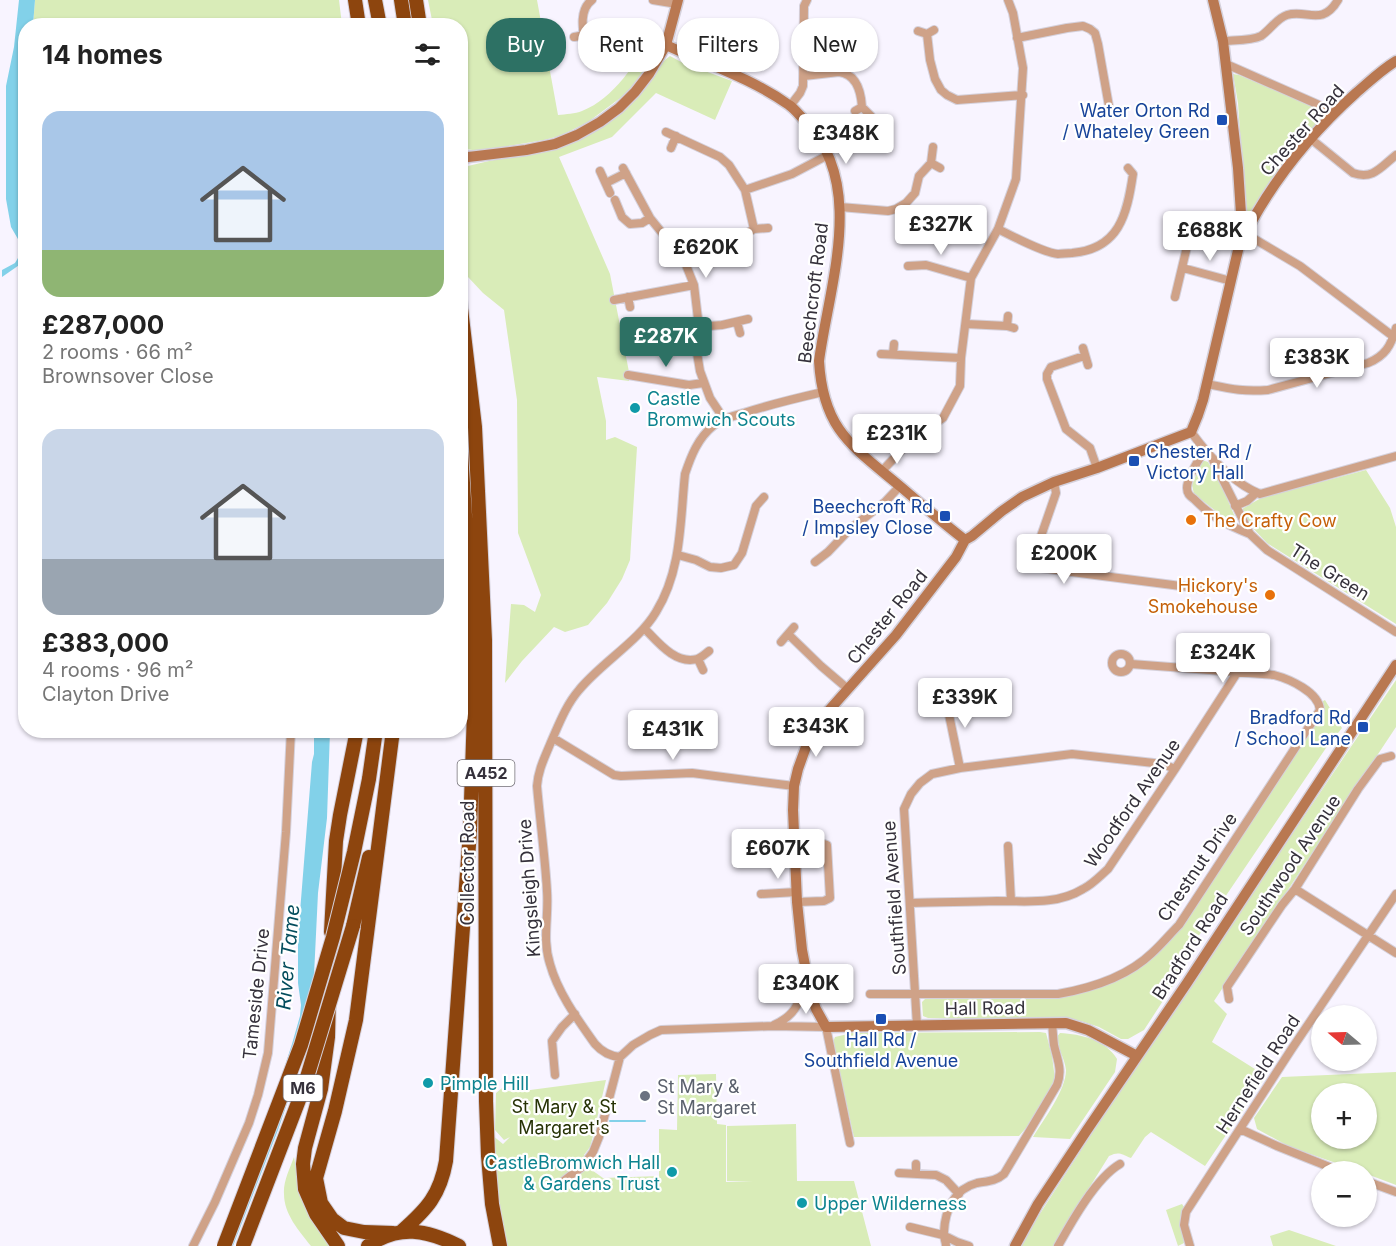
<!DOCTYPE html>
<meta charset="utf-8">
<style>
body{margin:0;font-family:Inter,sans-serif;background:#f6f6f6;color:#222;height:100vh;display:flex;flex-direction:column;font-size:22px;white-space:nowrap}
*{box-sizing:border-box;margin:0}
p{font-size:20px;color:#767676}
.icon{flex:none;width:33px;height:33px;fill:none;stroke:currentColor;stroke-width:2;stroke-linecap:round;stroke-linejoin:round}
.map{position:relative;flex:1;overflow:hidden}
.details{position:absolute;left:18px;top:18px;width:450px;height:720px;display:flex;flex-direction:column;background:#fff;border-radius:24px;box-shadow:0 2px 4px #0004}
.details>*{flex:none}
.top-card{position:absolute;left:486px;top:18px;width:570px;height:54px;display:flex;gap:12px}
.needle{width:39px;rotate:289deg}
.buttons{position:absolute;left:1311px;top:1005px;display:grid;gap:12px}
.buttons a{display:grid;place-items:center;width:66px;height:66px;border-radius:50%;background:#fff;box-shadow:0 2px 4px #0004;font-size:30px}
.price{position:absolute;translate:-50% -51px;padding:0 14px;border-radius:6px;background:#fff;color:#222;font-size:20px;line-height:39px;filter:drop-shadow(0 2px 3px #0008)}
.price::after{content:'';position:absolute;left:50%;top:36px;width:18px;height:14px;margin-left:-9px;background:inherit;clip-path:polygon(0 0,100% 0,50% 100%)}
.price.on{background:#2d7164;color:#fff}
ul{padding:0;list-style:none}
li{display:grid;align-content:center;gap:12px;height:318px;padding:0 24px}
li span{display:grid;place-items:center;height:186px;border-radius:18px;color:#555}
li>.icon{margin-inline-start:auto}
span .icon{width:108px;height:108px;fill:#fffc;stroke-width:1}
li b{font-size:26px}
h2{display:flex;justify-content:space-between;align-items:center;height:72px;padding:0 24px;font-size:26px}
.chip{padding:0 21px;border-radius:24px;background:#fff;box-shadow:0 2px 4px #0004;font-size:21px;line-height:54px}
.chip.on{background:#2d7164;color:#fff}
.map>svg:first-child{display:block}
.green{fill:#d9ecb8;fill-rule:evenodd}
.water{fill:#82d1e9}
.lines{fill:none;stroke-linecap:round;stroke-linejoin:round}
.stream{stroke:#82d1e9;stroke-width:2}
.street-casing{stroke:#d5d1dc;stroke-width:10}
.secondary-casing{stroke:#d5d1dc;stroke-width:13}
.highway-casing{stroke:#d5d1dc;stroke-width:16}
.street{stroke:#cfa288;stroke-width:8}
.secondary{stroke:#b97851;stroke-width:10}
.highway{stroke:#8d450e;stroke-width:14}
.highway-bridge-casing{stroke:#d5d1dc;stroke-width:16;stroke-linecap:butt}
.highway-bridge{stroke:#8d450e;stroke-width:14}
.transit-dot{fill:#1a4fb4;stroke:#fff;stroke-width:2}
.culture-dot{fill:#0f9aa8;stroke:#fff;stroke-width:2}
.food-dot{fill:#e8710a;stroke:#fff;stroke-width:2}
.worship-dot{fill:#6b7280;stroke:#fff;stroke-width:2}
.labels{text-anchor:middle;dominant-baseline:central;stroke-width:4.5;stroke-linejoin:round;paint-order:stroke}
.shield{fill:#fff;stroke:#726f76;stroke-width:1.5}
.shield-label{font-size:16px;font-weight:bold;fill:#35313b}
.transit-label{font-size:18px;fill:#164399;stroke:#fff;text-anchor:end}
.street-label{font-size:18px;fill:#35313b;stroke:#fff}
.culture-label{font-size:18px;fill:#0d838f;stroke:#fff;text-anchor:start}
.food-label{font-size:18px;fill:#c56008;stroke:#fff;text-anchor:start}
.worship-label{font-size:18px;fill:#5b616d;stroke:#fff;text-anchor:start}
.park-label{font-size:18px;fill:#273306;stroke:#fff}
.water-label{font-size:20px;font-style:italic;fill:#044d5d;stroke:#fff}
</style>
<div class="map">
<svg width="1396" height="1246" viewBox="0 0 1396 1246">
<rect width="100%" height="100%" fill="#f8f4ff"/>
<path class="green" d="M35,0H339L342,25H33Z
M428,0H537L558,115C566,114 575,114 582,111C615,98 635,63 653,35L663,39L654,57L627,93L588,122L560,136L544,140L478,151L461,148L460,26L433,25Z
M670,56L683,63L732,81L715,120L656,93L612,137L559,157L610,274L629,372V381L597,377L606,421V440L615,437L637,447L630,560L622,579L607,603L588,625L565,632L554,627L522,661L505,683L511,604L524,605L535,612L541,595L518,533L517,400L504,310L483,293L468,277V229L460,177L468,166L489,161L552,149L594,132L618,115L637,97L665,60Z
M1233,74L1239,75L1310,105L1324,114L1281,167L1250,215L1246,216L1238,103Z
M25,89V225C15,206 20,185 21,165C22,140 23,115 25,89Z
M1202,461H1205L1208,462L1223,489L1235,517L1230,520L1221,515L1194,494L1192,485Z
M1366,470L1390,508L1396,527V624L1267,543L1250,525L1242,509L1261,498Z
M1396,680V727L1214,1001L1227,1014L1212,1042L1266,1076L1205,1166L1151,1132L1145,1137L1131,1158C1121,1154 1119,1151 1109,1156L1053,1246H1021L1032,1226L1127,1079Z
M1325,700L1342,728L1326,748L1183,959V970L1144,1030L1128,1039H1121L1099,1027L1081,1021L1069,1020L928,1018L923,1016L922,1002L925,999L1054,997L1089,991L1107,985L1131,973L1168,941L1322,714L1323,707V701Z
M1040,1032L1046,1033L1052,1056L1055,1079L1032,1121L1019,1136L854,1137L835,1054L833,1042L835,1037L852,1033Z
M1060,1033C1081,1034 1106,1040 1117,1059L1115,1072L1070,1139L1033,1137C1044,1119 1066,1090 1066,1070C1065,1059 1058,1049 1056,1038Z
M1396,1072V1185L1367,1174L1366,1172L1359,1171L1290,1147L1257,1129L1254,1118L1282,1077ZM1322,1094H1366V1138H1322Z
M716,1074L717,1124L726,1125V1182L753,1181H727V1126L796,1124L797,1181H854L871,1246H505L494,1180L492,1135L503,1144L510,1137L504,1140L495,1130L496,1093L507,1084L508,1091L515,1092L606,1080L592,1140L590,1147L584,1155L589,1168L603,1178L659,1176V1129L677,1130L678,1075Z
M294,1157L296,1168L314,1224L329,1246H311C299,1231 284,1214 284,1194C283,1182 290,1168 294,1157Z
M1182,1204L1184,1207L1180,1219L1184,1243L1178,1246L1166,1210Z
M1289,1230L1336,1246H1273L1270,1236Z"/>
<path class="water" d="M19,0H35L33,25L26,26V89L21,143V166L18,186L20,213L25,225V261L2,277V270L15,263L21,253L22,246L11,227L6,199V86L14,47Z
M314,731H330L327,818L318,893L312,1016L301,1063L278,1130L233,1246H217L228,1224L275,1096L292,1044L300,1016L301,1005L298,983V937L312,762L314,754Z"/>
<g class="lines">
<path class="stream" d="M610,1121H645"/>
<g class="street-casing">
<path id="street" d="M653,0L677,4
M918,31L927,34L934,30
M927,34L930,60L935,79L941,90L947,95L957,100L1023,95
M574,37L585,35
M1017,38L1067,28L1083,26L1090,29L1095,33L1098,44L1110,112
M1223,41C1234,40 1251,41 1261,36C1270,30 1277,18 1287,15C1307,9 1322,27 1338,0
M586,51C584,35 577,11 592,0
M1226,64L1335,112
M804,76L839,72C856,74 861,91 862,107
M790,106L800,93L803,86L804,6L807,0
M855,111L862,107L871,116
M666,132L720,157L729,165L745,190L754,229
M1311,139L1353,173C1373,180 1381,167 1396,155
M671,148L676,136
M931,163L940,168
M623,168L650,218L684,260L694,285L698,319L697,353L700,371L710,398L724,419
M600,171L610,193
M606,183L626,173
M745,190L792,174L828,155
M615,200L622,217L630,224L642,223L650,218
M840,207L888,211L896,209L906,203L915,193L919,176L931,163L933,147
M998,229C1012,236 1044,253 1058,254C1062,254 1067,253 1072,253C1119,249 1127,215 1133,174L1128,168
M1246,234L1300,266L1394,337
M744,235L754,229L768,228
M908,266L926,265L971,278
M1183,268L1231,281
M628,297L630,307
M1175,297L1191,230
M614,300L694,285
M737,322L740,333
M966,324L1007,326L1014,328
M1007,326L1008,316
M697,327L722,325L748,319
M1083,348L1088,365
M881,354L961,358
M893,354L894,344
M1084,356L1051,367L1047,374V379L1066,429L1090,448L1097,468
M628,375L689,385L703,383
M1207,384C1231,389 1243,392 1268,390L1368,363C1385,356 1391,346 1396,328
M1191,432C1208,455 1232,483 1260,494L1396,456
M1205,450C1199,459 1187,477 1187,488C1187,494 1190,496 1194,499C1213,518 1225,524 1250,534
M1213,460L1250,534L1267,550L1396,632
M882,471L912,439L943,418L960,386L961,358L971,278L998,229L1016,179L1023,68L1013,13L1008,0
M1054,482L1056,493L1032,562L1033,567L1204,589
M1235,506L1247,501L1256,493
M678,555L696,560L710,567L721,568L734,565L742,553L756,506L764,497
M815,562L828,552L850,529L885,502L900,486
M644,628C657,641 675,665 697,659C701,658 705,654 709,651
M788,634L821,666L848,689
M781,642L794,627
M1112 663a9 9 0 1 1 18 0a9 9 0 1 1-18 0Z
M698,659L703,670
M943,691L939,698L947,705L960,768
M553,738L614,775L621,776L692,773L794,786
M794,845L821,843L827,845L830,898L824,901L797,902
M1008,846L1011,901
M1295,889L1396,953
M761,894L797,892
M910,903C939,902 968,902 997,901C1026,901 1057,905 1083,889C1093,884 1100,876 1108,869L1175,769L1235,676L1236,672
M870,994H1058C1092,988 1127,977 1152,953C1162,944 1170,934 1179,925L1320,710C1319,692 1289,679 1274,675L1131,664
M1229,999L1227,987L1282,905L1295,889L1358,789L1380,759L1391,756
M774,1025C798,1014 799,1001 807,978
M917,1026L904,809L911,794L920,783L932,774L960,768L1072,754L1163,764L1175,769
M620,1057C609,1056 602,1052 595,1044C578,1020 558,993 550,964C542,939 549,917 547,891C545,856 540,821 537,786C538,770 545,757 551,742C559,724 566,705 579,690C601,663 639,641 656,612C682,570 680,521 685,474C691,456 698,438 713,426C722,418 735,416 747,412C772,404 797,398 823,392
M555,1075L552,1041L562,1027L575,1014
M1240,1129L1277,1146L1342,1172
M899,1173L936,1175L946,1180L959,1194
M916,1174V1164
M1366,1181L1396,1192
M560,1184L583,1166L593,1152L599,1137L620,1057L633,1045L650,1035L661,1030L773,1026L826,1027L850,1143
M910,1227L943,1235L957,1242L969,1246
M193,1246L215,1202L249,1123L258,1095L268,1053L286,832L291,730
M946,1246C946,1241 943,1237 944,1232C945,1210 954,1189 977,1183C988,1181 996,1181 1004,1174L1057,1085C1063,1070 1057,1059 1054,1045C1053,1038 1053,1031 1052,1024
M1058,1246C1072,1221 1096,1178 1120,1164
M1190,1246L1184,1225L1186,1212L1291,1050L1396,894"/>
</g>
<g class="secondary-casing">
<path id="secondary" d="M1213,0L1223,41L1238,168L1241,214L1240,240
M666,45C707,64 751,78 789,105C795,109 800,116 805,121C867,184 829,285 819,361C823,430 852,446 901,487C922,505 943,523 965,540
M460,158L526,150L555,144L577,135L600,122L619,108L635,92L649,74L666,45L678,0
M1137,1056L1088,1030L1066,1023L826,1027L816,1009L810,991L802,950L797,902L793,810L794,786L798,769L811,733L823,717L896,635L956,557L965,540L972,536L1002,511L1022,497L1054,482L1097,468L1191,432L1198,415L1203,400L1239,246C1267,188 1308,136 1356,93C1369,82 1381,70 1396,61
M1015,1246L1038,1204L1087,1130L1187,983L1396,665"/>
</g>
<g class="highway-casing">
<path id="highway" d="M355,0L359,26
M375,0L380,26
M401,0L405,26
M416,0L420,26
M460,300L475,427L485,640L486,1101L488,1156L492,1204L500,1246
M369,779L376,730
M353,926L369,857
M331,932L336,841L340,815L357,730
M330,957L328,1037L321,1089L305,1148L303,1164L305,1189L316,1214L338,1246
M402,1231C427,1209 440,1195 446,1161L470,831L474,711L473,640L460,436
M393,1233L364,1232L344,1228L332,1219L321,1203L316,1178L335,1111L356,1020L393,730
M368,1246C399,1224 427,1230 459,1246"/>
</g>
<use href="#street" class="street"/>
<use href="#secondary" class="secondary"/>
<use href="#highway" class="highway"/>
<g class="highway-bridge-casing">
<path id="highway-bridge" d="M224,1246L301,1045L333,937L354,852L369,779
M243,1246L304,1087L353,926"/>
</g>
<use href="#highway-bridge" class="highway-bridge"/>
</g>
<g class="transit-dot">
<rect x="1216" y="114" width="12" height="12" rx="3"/>
<rect x="1128" y="455" width="12" height="12" rx="3"/>
<rect x="939" y="510" width="12" height="12" rx="3"/>
<rect x="1357" y="721" width="12" height="12" rx="3"/>
<rect x="875" y="1013" width="12" height="12" rx="3"/>
</g>
<g class="culture-dot">
<circle cx="635" cy="408" r="6"/>
<circle cx="428" cy="1083" r="6"/>
<circle cx="672" cy="1172" r="6"/>
<circle cx="802" cy="1203" r="6"/>
</g>
<g class="food-dot">
<circle cx="1191" cy="520" r="6"/>
<circle cx="1270" cy="595" r="6"/>
</g>
<circle class="worship-dot" cx="645" cy="1096" r="6"/>
<g class="labels">
<g class="shield">
<rect x="457.5" y="760" width="57" height="26" rx="4.5"/>
<rect x="283.5" y="1075" width="39" height="26" rx="4.5"/>
</g>
<g class="shield-label">
<text x="486" y="773">A452</text>
<text x="303" y="1088">M6</text>
</g>
<g class="transit-label">
<text x="1210" y="110">Water Orton Rd<tspan x="1210" dy="21">/ Whateley Green</tspan></text>
<text x="1146" y="451" text-anchor="start">Chester Rd /<tspan x="1146" dy="21">Victory Hall</tspan></text>
<text x="933" y="506">Beechcroft Rd<tspan x="933" dy="21">/ Impsley Close</tspan></text>
<text x="1351" y="717">Bradford Rd<tspan x="1351" dy="21">/ School Lane</tspan></text>
<text x="881" y="1039" text-anchor="middle">Hall Rd /<tspan x="881" dy="21">Southfield Avenue</tspan></text>
</g>
<g class="street-label">
<text transform="translate(1302 130) rotate(-48)">Chester Road</text>
<text transform="translate(813 293) rotate(-83)">Beechcroft Road</text>
<text transform="translate(1330 572) rotate(32)">The Green</text>
<text transform="translate(887 617) rotate(-51)">Chester Road</text>
<text transform="translate(1132 803) rotate(-55)">Woodford Avenue</text>
<text transform="translate(467 863) rotate(-90)">Collector Road</text>
<text transform="translate(1290 865) rotate(-56)">Southwood Avenue</text>
<text transform="translate(1197 867) rotate(-56)">Chestnut Drive</text>
<text transform="translate(529 888) rotate(-94)">Kingsleigh Drive</text>
<text transform="translate(894 898) rotate(-94)">Southfield Avenue</text>
<text transform="translate(1190 946) rotate(-57)">Bradford Road</text>
<text transform="translate(256 994) rotate(-84)">Tameside Drive</text>
<text transform="translate(985 1008) rotate(-1)">Hall Road</text>
<text transform="translate(1258 1074) rotate(-57)">Hernefield Road</text>
</g>
<g class="culture-label">
<text x="647" y="398">Castle<tspan x="647" dy="21">Bromwich Scouts</tspan></text>
<text x="440" y="1083">Pimple Hill</text>
<text x="660" y="1162" text-anchor="end">CastleBromwich Hall<tspan x="660" dy="21">&amp; Gardens Trust</tspan></text>
<text x="814" y="1203">Upper Wilderness</text>
</g>
<g class="food-label">
<text x="1203" y="520">The Crafty Cow</text>
<text x="1258" y="585" text-anchor="end">Hickory's<tspan x="1258" dy="21">Smokehouse</tspan></text>
</g>
<g class="worship-label">
<text x="657" y="1086">St Mary &amp;<tspan x="657" dy="21">St Margaret</tspan></text>
</g>
<g class="park-label">
<text x="564" y="1106">St Mary &amp; St<tspan x="564" dy="21">Margaret's</tspan></text>
</g>
<g class="water-label">
<text transform="translate(288 957) rotate(-85)">River Tame</text>
</g>
</g>
</svg>
<div class="buttons">
<a><svg class="needle" viewBox="-14 -14 28 28"><path d="M0-13l5 13h-10z" fill="#e53935"/><path d="M0 13l5-13h-10z" fill="#767676"/></svg></a>
<a>+</a>
<a>−</a>
</div>
<b class="price" style="left:846px;top:165px">£348K</b>
<b class="price" style="left:941px;top:256px">£327K</b>
<b class="price" style="left:1210px;top:262px">£688K</b>
<b class="price" style="left:706px;top:279px">£620K</b>
<b class="price on" style="left:666px;top:368px">£287K</b>
<b class="price" style="left:1317px;top:389px">£383K</b>
<b class="price" style="left:897px;top:465px">£231K</b>
<b class="price" style="left:1064px;top:585px">£200K</b>
<b class="price" style="left:1223px;top:684px">£324K</b>
<b class="price" style="left:965px;top:729px">£339K</b>
<b class="price" style="left:816px;top:758px">£343K</b>
<b class="price" style="left:673px;top:761px">£431K</b>
<b class="price" style="left:778px;top:880px">£607K</b>
<b class="price" style="left:806px;top:1015px">£340K</b>
<div class="top-card">
<a class="chip on">Buy</a>
<a class="chip">Rent</a>
<a class="chip">Filters</a>
<a class="chip">New</a>
</div>
<section class="details">
<h2>14 homes<svg class="icon" aria-label="filters" viewBox="0 0 24 24"><path d="M4 7h16M4 17h16"/><circle cx="9" cy="7" r="2"/><circle cx="15" cy="17" r="2"/></svg></h2>
<ul>
<li><span style="background:linear-gradient(#a9c7e8 75%,#8fb573 0)"><svg class="icon" aria-label="home" viewBox="0 0 24 24"><path d="M3 11l9-7 9 7M6 9v11h12V9"/></svg></span><div><b>£287,000</b><p>2 rooms · 66 m²</p><p>Brownsover Close</p></div></li>
<li><span style="background:linear-gradient(#c9d6e8 70%,#9aa5b1 0)"><svg class="icon" aria-label="home" viewBox="0 0 24 24"><path d="M3 11l9-7 9 7M6 9v11h12V9"/></svg></span><div><b>£383,000</b><p>4 rooms · 96 m²</p><p>Clayton Drive</p></div></li>
</ul>
</section>
</div>
